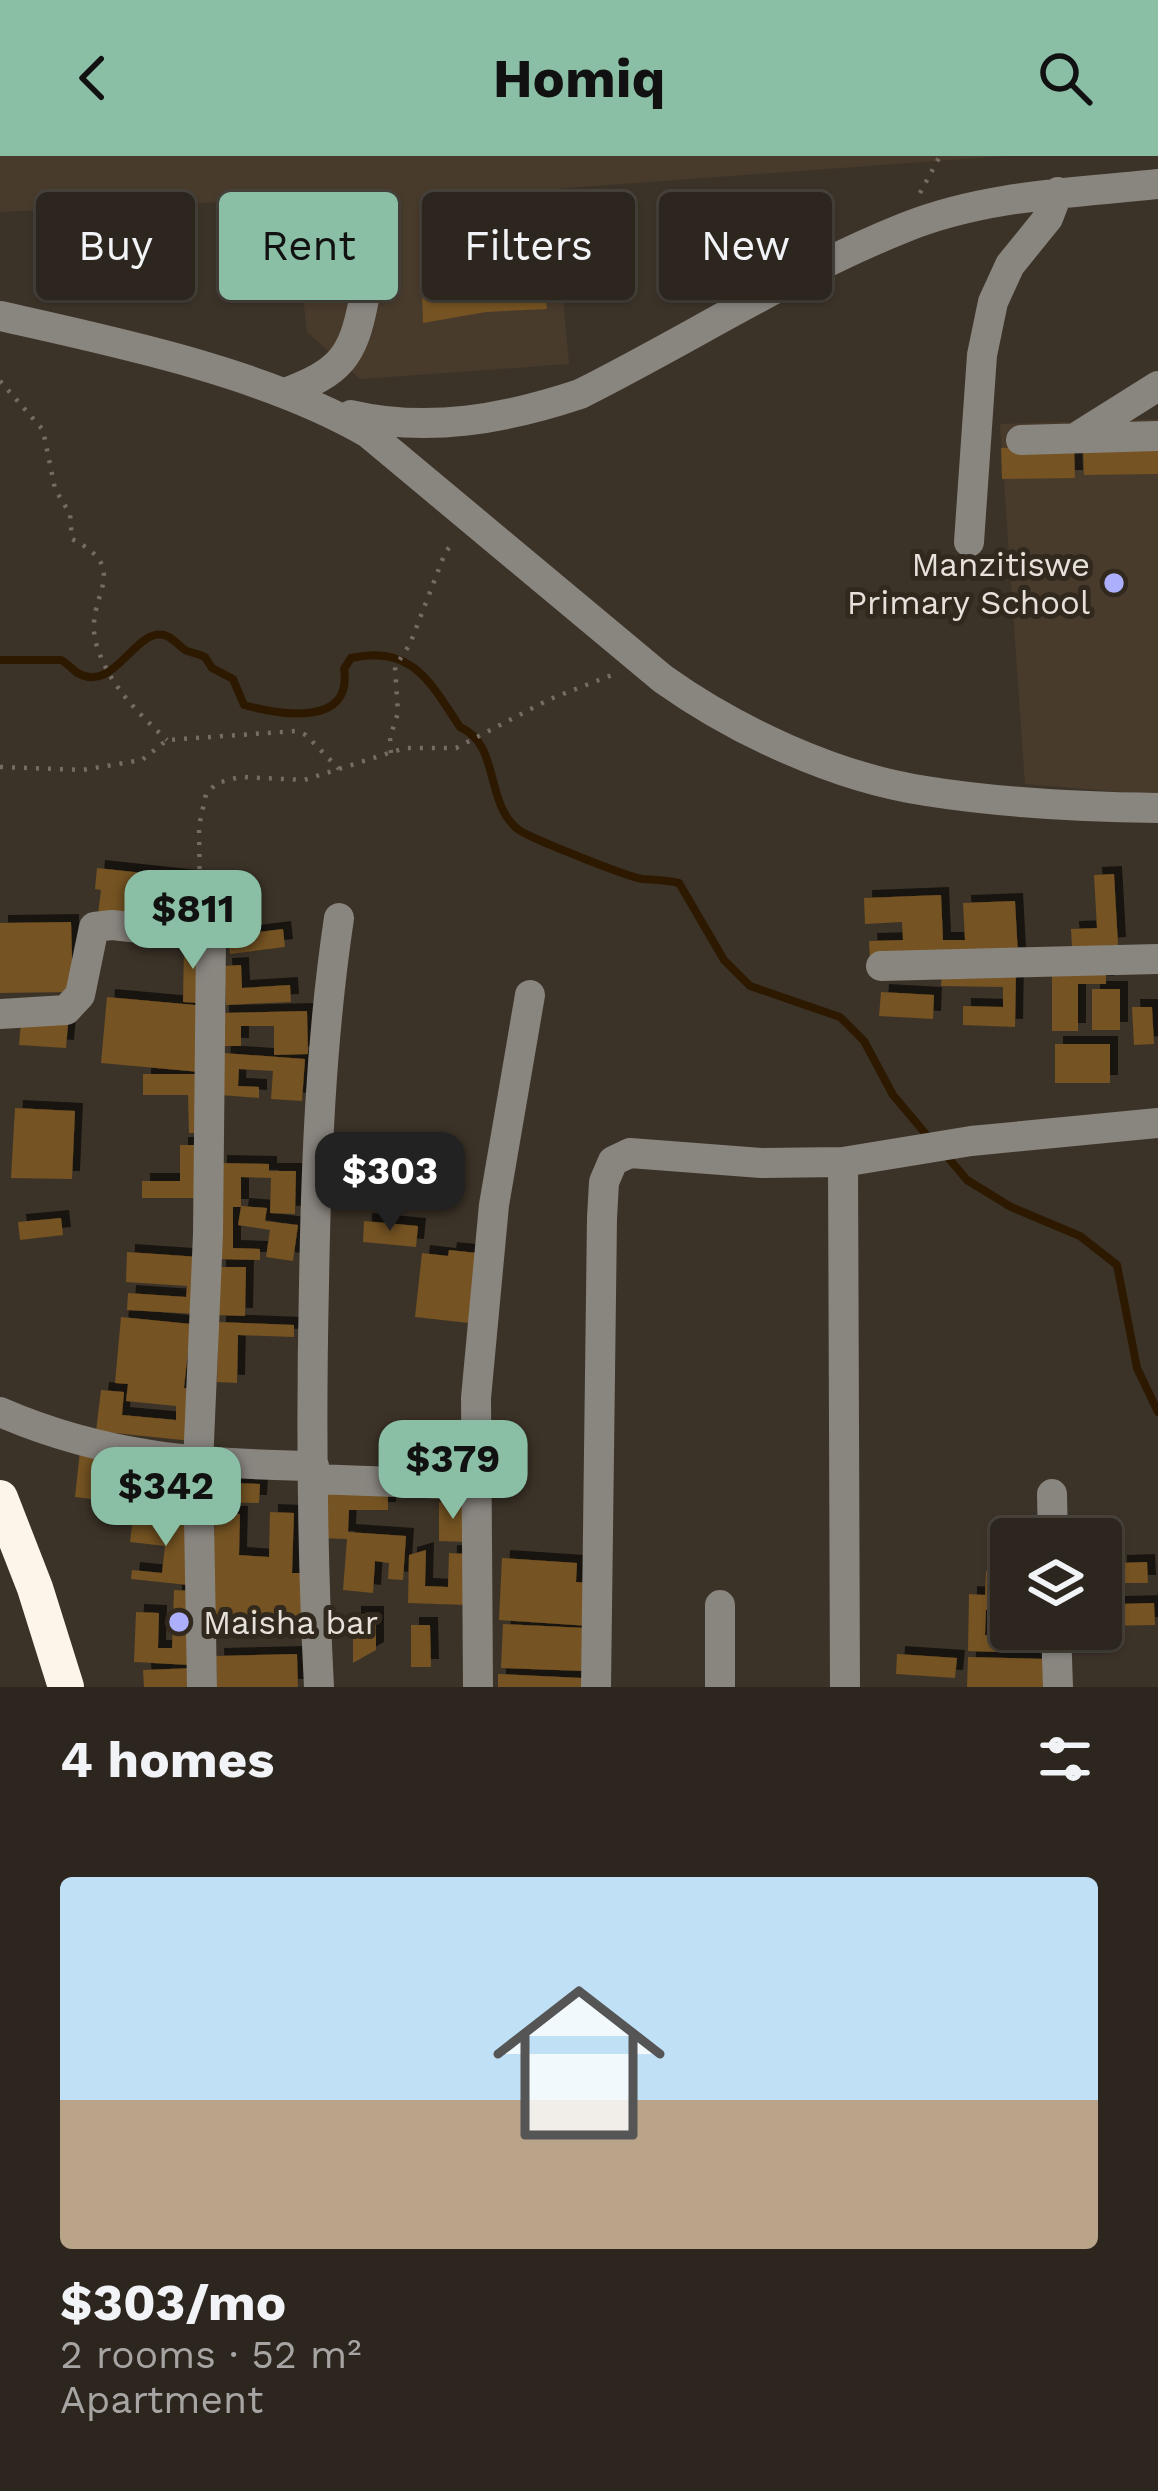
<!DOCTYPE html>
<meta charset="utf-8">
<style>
body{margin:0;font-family:"Work Sans",sans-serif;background:#39322b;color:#f1f3f6;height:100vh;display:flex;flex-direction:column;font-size:45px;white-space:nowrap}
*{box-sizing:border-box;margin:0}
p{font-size:39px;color:#a7a5a4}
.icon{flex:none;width:66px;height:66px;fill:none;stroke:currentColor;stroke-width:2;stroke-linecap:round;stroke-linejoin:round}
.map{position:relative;height:1531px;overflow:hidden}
.drawer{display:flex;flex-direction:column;background:#2d261e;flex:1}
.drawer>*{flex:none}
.guide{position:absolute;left:36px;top:36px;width:1086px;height:108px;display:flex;gap:24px}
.buttons{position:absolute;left:990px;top:1362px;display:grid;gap:24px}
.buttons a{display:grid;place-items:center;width:132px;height:132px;border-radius:12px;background:#2d261e;box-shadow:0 3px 9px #0004,0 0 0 3px #48433c;font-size:60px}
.price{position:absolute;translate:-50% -102px;padding:0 27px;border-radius:24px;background:#8abfa5;color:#111;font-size:39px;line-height:78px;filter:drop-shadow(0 3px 6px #0008)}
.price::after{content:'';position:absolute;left:50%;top:72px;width:36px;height:27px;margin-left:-18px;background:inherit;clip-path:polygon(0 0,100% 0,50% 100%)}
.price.on{background:#222;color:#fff}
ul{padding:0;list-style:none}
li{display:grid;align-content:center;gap:24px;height:636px;padding:0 60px}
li+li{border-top:3px solid #48433c}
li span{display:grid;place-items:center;height:372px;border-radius:12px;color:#555}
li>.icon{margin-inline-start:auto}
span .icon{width:216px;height:216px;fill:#fffc;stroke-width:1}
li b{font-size:51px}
h2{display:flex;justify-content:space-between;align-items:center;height:144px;padding:0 60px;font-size:51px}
.chip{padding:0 42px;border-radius:12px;background:#2d261e;box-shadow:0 3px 9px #0004,0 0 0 3px #48433c;font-size:42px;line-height:108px}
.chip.on{background:#8abfa5;color:#111}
header{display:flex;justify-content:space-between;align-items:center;height:156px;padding:0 60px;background:#8abfa5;color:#111;font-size:54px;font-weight:700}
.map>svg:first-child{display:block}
.built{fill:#483b2c}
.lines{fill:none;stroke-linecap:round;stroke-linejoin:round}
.stream{stroke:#2d1900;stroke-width:8}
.building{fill:#745223;filter:url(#shadow)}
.path{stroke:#756d64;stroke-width:4.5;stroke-dasharray:3 9;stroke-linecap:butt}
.minor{stroke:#89857f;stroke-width:30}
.highway{stroke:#fef5ea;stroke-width:36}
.poi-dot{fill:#acaffb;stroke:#31291e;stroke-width:4.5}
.labels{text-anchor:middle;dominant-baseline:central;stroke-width:10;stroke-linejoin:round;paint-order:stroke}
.poi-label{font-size:33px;fill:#e7e1db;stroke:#31291e;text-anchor:end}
</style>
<header><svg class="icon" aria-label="back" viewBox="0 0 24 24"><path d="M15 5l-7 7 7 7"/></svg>Homiq<svg class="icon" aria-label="search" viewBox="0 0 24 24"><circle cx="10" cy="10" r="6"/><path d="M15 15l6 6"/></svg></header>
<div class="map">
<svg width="1158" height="1531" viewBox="0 0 1158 1531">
<defs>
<filter id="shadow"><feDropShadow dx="8" dy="-8" stdDeviation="0" flood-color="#0009"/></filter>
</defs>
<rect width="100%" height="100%" fill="#3c3328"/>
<path class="built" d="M0,0H1005L553,33L569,208L360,223L307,176L292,43L0,56Z
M1158,263V639L1025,628L1000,268Z"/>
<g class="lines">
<path class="stream" d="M0,504H61C67,507 71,512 76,516C114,540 134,472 164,479C173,481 179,491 187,495C193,497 200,498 205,501L212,512L233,523L244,549C281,559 353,571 344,513L351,502C412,488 430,526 460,571C501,589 484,648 519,674C530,682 628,721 642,723C655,724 666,724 679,727L724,804L750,830L840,861L864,885L893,939L930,983
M945,998L967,1024L1011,1051L1080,1080L1117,1109L1137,1212L1158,1256"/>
</g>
<path class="building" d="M544,131L547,153L486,156L423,167L422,137Z
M1158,286V318L1084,319L1083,287Z
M1074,290L1075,322L1002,323L1001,292Z
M97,712L190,722L185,768L98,758L101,734L95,733Z
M1114,718L1118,789L1072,792L1071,773L1097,772L1094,719Z
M941,739L943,784H965L963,747L1015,745L1018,799L870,805L869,785L903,784L902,766L865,768L864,742Z
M71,766L73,836L0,837V767Z
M283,773L285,791L230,798L227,780Z
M184,786L203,787L201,847L183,846Z
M241,809L242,832L290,829L291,846L226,849L224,810Z
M942,813L1016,815L1015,871L963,869V850L1003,851V831L941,830Z
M1052,815H1106V828H1078V875H1052Z
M1092,833H1120V874H1092Z
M881,836L934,839L933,863L879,860Z
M107,841L206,850L200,916L101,907Z
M1132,851H1152L1154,888L1134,889Z
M307,855L308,898L274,899V870H241V890H222L221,857Z
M21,866L68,868L66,892L19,889Z
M1055,888H1110V927H1055Z
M223,897L305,903L302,945L271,943L273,915L239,913L238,930L259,931V942L220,939Z
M143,918H205V977H189L188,939H143Z
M15,952L75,955L72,1023L11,1022Z
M180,989H199V1042H142V1025H180Z
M219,1007L269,1008V1015H296L295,1058L270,1057L271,1022L241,1021V1050L267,1052L265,1065L298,1069L293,1105L266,1101L270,1074L238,1069L241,1051H233V1092L260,1093V1104L217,1103Z
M61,1062L63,1079L20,1084L18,1066Z
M364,1065L418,1070L416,1091L363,1086Z
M449,1094L477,1097L469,1167L415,1161L422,1097L448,1100Z
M127,1096L200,1101L196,1158L127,1154L128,1137L186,1141L187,1130L126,1126Z
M218,1111H246L245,1160L217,1159Z
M121,1161L191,1168L184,1232L196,1233L191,1285L96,1275L101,1234L124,1236L122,1259L176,1264V1250L126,1245L128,1228L115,1227Z
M218,1166L294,1169V1181L238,1179L237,1227L217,1226Z
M80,1295L121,1299L116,1346L75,1341Z
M215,1315L230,1316V1327L260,1328L259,1347L214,1346Z
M320,1332L388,1333V1354H349L348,1376L406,1380L403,1424L388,1423L389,1407L375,1405L373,1437L343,1434L347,1383L319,1382Z
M439,1346H467V1386L439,1385Z
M270,1356L294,1357L292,1417H305L303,1468L211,1464L215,1357L240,1358L239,1399L269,1401Z
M133,1361L195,1369L188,1429L131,1423L132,1414L162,1417L165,1390L130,1386Z
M426,1394L425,1430L448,1431L449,1397L468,1398L466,1449L408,1447L409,1399Z
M502,1402L577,1407L576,1426L593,1427L590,1470L499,1464Z
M1147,1406L1148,1427H1117V1448L1154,1447L1155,1469L1101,1470V1416L1119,1415V1407Z
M986,1415L1011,1416V1455L986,1454L985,1479L1025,1480L1024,1497L968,1495L969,1438L985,1439Z
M174,1434L193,1435L190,1509L134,1506L136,1456L159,1457L158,1492H172Z
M353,1458H376V1494L353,1507Z
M503,1468L586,1472L584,1515L501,1512Z
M411,1469H430L431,1511H411Z
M297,1498L298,1531H217L216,1500Z
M897,1498L957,1502L955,1522L896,1518Z
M968,1501L1048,1503L1047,1531H967Z
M195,1512L196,1531H144L143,1514Z
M498,1518L582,1522V1531H498Z"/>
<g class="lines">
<path class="path" d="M920,37L940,0
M0,225L43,274L55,333L70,358L72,383C135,415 83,439 96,487C108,528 136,555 167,584
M391,597L390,581L398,557L395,511L410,488L445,397L454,385
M0,611L83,614L142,604L167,584L296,575L306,579L339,613
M200,749L199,670L206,638L217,627L240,621L304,624L405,592H456L550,543L612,519"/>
<path class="minor" d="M0,160C116,186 265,217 368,277L663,523C736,575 837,622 926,635C1001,647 1082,651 1158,652
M285,237C340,216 353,202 364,143
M351,259C428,277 505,263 580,238C688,184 793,116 906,71C986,39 1074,37 1158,28
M1080,279L1158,230
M1021,284L1158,280
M969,386L982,199L993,146L1010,109L1048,62L1058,36
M881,810L1158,803
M0,858L66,854L80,839L94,771L112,769L205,779L211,783L208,1078L198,1308L202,1531
M0,1256C106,1302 201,1308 314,1310
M314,1323L476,1329
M1052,1338L1053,1383
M1056,1473L1058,1531
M319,1531C312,1397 311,1262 314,1128C316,1006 321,882 339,762
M478,1531L476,1242L494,1049L530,839
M596,1531L602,1062L604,1026L613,1005L630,997L761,1007L843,1006
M720,1531V1449
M845,1531L843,1006L971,985L1158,967"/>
<path class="highway" d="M0,1342L35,1432L66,1531"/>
</g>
<g class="poi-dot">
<circle cx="1114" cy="427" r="12"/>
<circle cx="179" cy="1466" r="12"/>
</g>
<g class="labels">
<g class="poi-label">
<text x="1090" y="408">Manzitiswe<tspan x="1090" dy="38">Primary School</tspan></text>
<text x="203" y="1466" text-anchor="start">Maisha bar</text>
</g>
</g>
</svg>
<div class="buttons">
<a><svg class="icon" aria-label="layers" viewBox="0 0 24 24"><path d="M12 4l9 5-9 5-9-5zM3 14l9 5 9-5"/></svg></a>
</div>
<b class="price" style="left:193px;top:816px">$811</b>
<b class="price on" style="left:390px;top:1078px">$303</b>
<b class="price" style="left:453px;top:1366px">$379</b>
<b class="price" style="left:166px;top:1393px">$342</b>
<div class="guide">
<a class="chip">Buy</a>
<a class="chip on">Rent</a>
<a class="chip">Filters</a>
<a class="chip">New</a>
</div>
</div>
<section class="drawer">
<h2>4 homes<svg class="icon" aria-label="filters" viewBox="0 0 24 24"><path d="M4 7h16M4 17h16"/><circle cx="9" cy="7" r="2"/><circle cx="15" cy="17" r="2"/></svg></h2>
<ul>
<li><span style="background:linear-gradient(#bfe0f5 60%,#b9a48a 0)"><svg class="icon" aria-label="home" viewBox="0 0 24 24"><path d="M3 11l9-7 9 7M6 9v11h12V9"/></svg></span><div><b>$303/mo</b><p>2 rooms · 52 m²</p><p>Apartment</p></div></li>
</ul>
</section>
